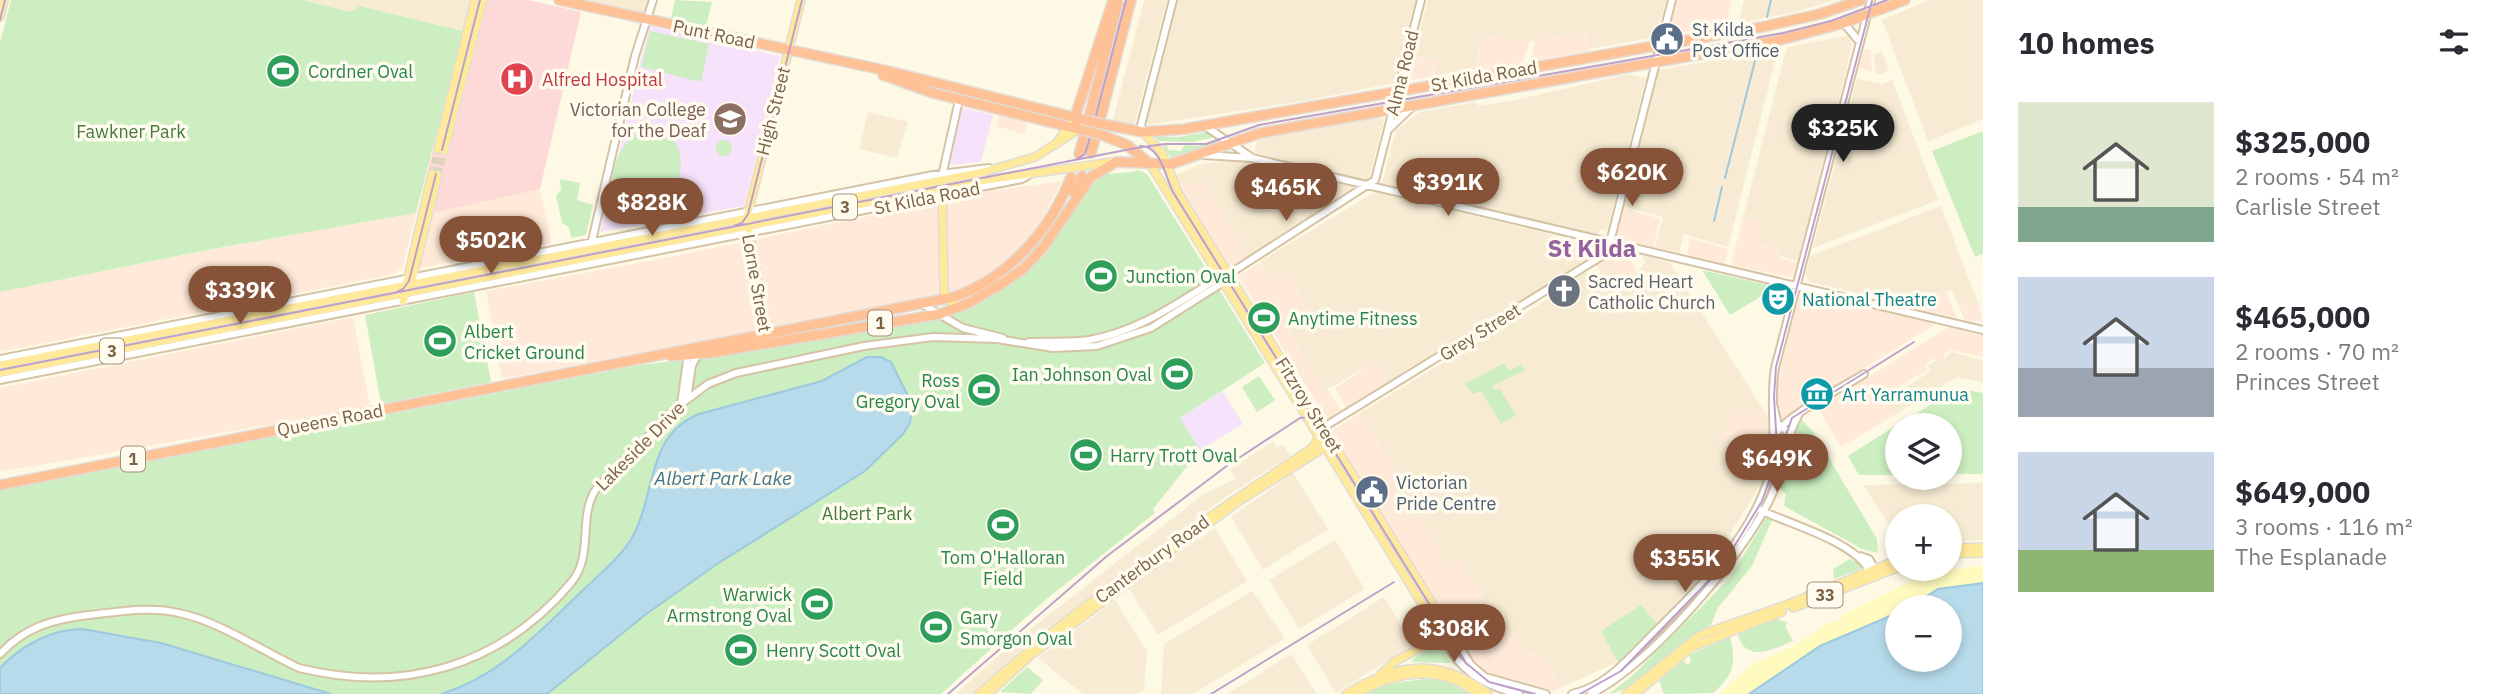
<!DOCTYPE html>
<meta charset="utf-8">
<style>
body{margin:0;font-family:"IBM Plex Sans",sans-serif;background:#f7f7f7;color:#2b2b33;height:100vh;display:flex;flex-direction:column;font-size:26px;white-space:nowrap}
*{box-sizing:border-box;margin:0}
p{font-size:23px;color:#7c7c81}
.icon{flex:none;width:38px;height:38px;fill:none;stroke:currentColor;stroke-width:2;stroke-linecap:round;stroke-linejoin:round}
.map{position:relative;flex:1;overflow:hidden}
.panel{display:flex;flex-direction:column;background:#fff;width:525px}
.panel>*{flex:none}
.tools{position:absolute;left:1885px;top:413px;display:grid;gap:14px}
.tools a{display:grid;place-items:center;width:77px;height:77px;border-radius:50%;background:#fff;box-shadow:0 4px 10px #0003;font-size:35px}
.price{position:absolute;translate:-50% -60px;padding:0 16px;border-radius:24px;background:#865338;color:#fff;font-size:23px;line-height:46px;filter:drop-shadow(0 2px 4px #0008)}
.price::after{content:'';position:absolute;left:50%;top:42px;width:21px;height:16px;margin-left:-10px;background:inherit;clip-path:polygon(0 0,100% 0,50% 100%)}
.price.active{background:#222;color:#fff}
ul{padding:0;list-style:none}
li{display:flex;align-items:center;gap:21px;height:175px;padding:0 35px}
li span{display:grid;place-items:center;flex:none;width:196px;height:140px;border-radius:0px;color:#555}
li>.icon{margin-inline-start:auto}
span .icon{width:84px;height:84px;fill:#fffc;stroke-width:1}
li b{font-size:30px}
h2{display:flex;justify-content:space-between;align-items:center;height:84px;padding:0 35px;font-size:30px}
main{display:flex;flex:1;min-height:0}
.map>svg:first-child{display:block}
.residential{fill:#f7ecd3}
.commercial{fill:#ffead9}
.education{fill:#f6e2fb}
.medical{fill:#fdd9d7}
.green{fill:#cceec1}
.sand{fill:#fffbbf}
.water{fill:#b7dbeb;stroke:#9cc9de;stroke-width:2}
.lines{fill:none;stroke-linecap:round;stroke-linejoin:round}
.stream{stroke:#9cc9de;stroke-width:2}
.primary-tunnel{stroke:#ddd3be;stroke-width:7;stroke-dasharray:7 3.5;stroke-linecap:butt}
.secondary-casing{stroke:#d5c3a6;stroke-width:10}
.primary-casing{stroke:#e2dcd7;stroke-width:10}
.highway-casing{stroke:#e2dcd7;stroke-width:12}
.secondary{stroke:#fff;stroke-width:6}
.primary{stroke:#ffea9c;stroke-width:7}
.highway{stroke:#ffc296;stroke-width:9}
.tram{stroke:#bea1ca;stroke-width:2}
.primary-bridge-casing{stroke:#e2dcd7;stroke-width:10;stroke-linecap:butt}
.highway-bridge-casing{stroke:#e2dcd7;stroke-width:12;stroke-linecap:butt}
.primary-bridge{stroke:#ffea9c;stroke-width:7}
.highway-bridge{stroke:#ffc296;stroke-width:9}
.labels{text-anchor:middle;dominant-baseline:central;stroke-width:7;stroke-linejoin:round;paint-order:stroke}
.shield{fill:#fffbee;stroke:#a39079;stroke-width:2}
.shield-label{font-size:16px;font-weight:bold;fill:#7b6247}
.service-label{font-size:18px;fill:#4e5e75;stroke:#fffbee;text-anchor:start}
.street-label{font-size:18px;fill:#7b6247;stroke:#fffbee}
.leisure-label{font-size:18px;fill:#27864d;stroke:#fffbee;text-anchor:start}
.health-label{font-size:18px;fill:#be3a42;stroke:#fffbee;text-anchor:start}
.education-label{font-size:18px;fill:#785e54;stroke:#fffbee;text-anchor:end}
.park-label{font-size:18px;fill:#437b3b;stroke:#fffbee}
.worship-label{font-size:18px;fill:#5b616d;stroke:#fffbee;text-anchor:start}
.culture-label{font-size:18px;fill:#0d838f;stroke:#fffbee;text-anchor:start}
.water-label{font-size:19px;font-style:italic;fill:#3e7590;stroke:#fffbee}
.district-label{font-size:24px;font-weight:bold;fill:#94629f;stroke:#fffbee}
</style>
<main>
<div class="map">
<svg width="1983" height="694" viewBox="0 0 1983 694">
<rect width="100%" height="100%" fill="#fef9e5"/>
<path class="residential" d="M303,0H471L463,31L361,6L350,12Z
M586,0H649L645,13Z
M1144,0H1167L1134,125L1113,120Z
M1178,0H1416L1394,83L1309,100L1147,125L1145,123Z
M1428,0H1666L1656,37L1589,49L1587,32L1556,37L1537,32L1535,42L1483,36L1475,69L1434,76L1437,61L1413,57Z
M1744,0H1834L1792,13L1738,23Z
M1929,0H1983V119L1928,141L1882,20Z
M1847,36L1852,43L1846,72L1798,261L1779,256L1780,251L1756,241L1761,221L1743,217L1787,47Z
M1778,49L1728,247L1684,234L1679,253L1655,247L1663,217L1624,207L1659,70Z
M1882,51L1889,71L1876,75L1874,55Z
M1629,74L1646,78L1607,230L1601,229L1597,235L1382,183L1396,130L1420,112L1476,102L1479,106L1511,101Z
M1857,79L1882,84L1892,80L1938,200L1813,248Z
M868,112L908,122L897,158L859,149Z
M1380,117L1384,120L1370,175L1366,180L1254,153L1257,140L1262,138Z
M1240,161L1353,186L1354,190L1230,268L1176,175L1200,164Z
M1375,192L1512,225L1601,248L1602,251L1389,382L1376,361L1325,391L1288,331L1312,315L1288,273L1273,283L1260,261Z
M1941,206L1978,303L1959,306L1952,290L1928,299L1927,294L1922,295L1919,309L1808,281L1806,274L1810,256Z
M1642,255L1670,263L1763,409L1749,417L1745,409L1732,427L1751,473L1766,476L1698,585L1618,662L1562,687L1539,653L1525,655L1497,641L1477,608L1486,601L1460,559L1443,572L1434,559L1441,555L1420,519L1414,522L1397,493L1406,487L1360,413L1537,306L1586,271L1590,277L1616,265L1637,273L1645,262Z
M1951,352L1983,360V383L1957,377L1893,416L1884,401L1931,371L1928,366L1936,360L1939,364Z
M1273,441L1277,448L1283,444L1290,456L1224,498L1029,643L1023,635L1205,493L1236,479L1230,470Z
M1293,473L1328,529L1263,570L1231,517Z
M1983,483V540L1950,541V516H1897V537L1863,485Z
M1215,528L1247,581L1158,635L1128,587Z
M1335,540L1365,589L1299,629L1269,580Z
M1252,591L1285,638L1193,694H1161L1164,644Z
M1384,597L1413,645L1336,693L1307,645Z
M1115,600L1147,651L1144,690L1138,694H1083L1038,658Z
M1017,639L1024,647L974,694H956Z
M1291,654L1317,694H1227Z"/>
<path class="commercial" d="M1677,0H1732L1726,25L1677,33L1669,31Z
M1537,32L1556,37L1587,32L1590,51L1531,61Z
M1483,36L1530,41L1523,63L1475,72Z
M1864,49L1871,50L1872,72L1859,68Z
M1414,58L1438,61L1434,76L1409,80Z
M999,114L1028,121L1024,134L996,126Z
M1202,178L1247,256L1230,268L1183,190Z
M1062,181L1035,233L1002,268L958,293L502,379L486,291L655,260L990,191Z
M540,189L552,243L420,268L434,213Z
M1623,208L1660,219L1653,247L1616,238Z
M416,213L403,266L394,274L0,352V292L207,250Z
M1743,217L1761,221L1756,241L1780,251L1779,258L1797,263L1793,278L1731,265Z
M1690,238L1728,249L1724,264L1687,255Z
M1614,248L1625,252L1638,273L1625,280L1616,266L1603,274L1596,265L1609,256Z
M1260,263L1273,282L1288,273L1312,315L1288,331L1325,391L1328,390L1342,411L1328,421L1238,276Z
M1800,291L1934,323V325L1780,420L1777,392L1780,371Z
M1946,292L1957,318L1920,309L1923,295L1927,294L1929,299Z
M1978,303L1983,322L1964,320L1959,306Z
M353,317L370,407L0,472V388Z
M1949,327L1983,335V357L1951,350L1943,354L1946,359L1938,364L1934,358L1925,364L1927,370L1882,397L1893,416L1841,447L1818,408Z
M1376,361L1389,382L1346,408L1335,388Z
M1745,409L1749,417L1763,409L1769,418L1766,476L1751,473L1744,477L1720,435L1732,427L1728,419Z
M1360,413L1407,488L1398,494L1414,521L1420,519L1442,554L1434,559L1442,571L1460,559L1486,602L1477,608L1497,640L1512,633L1525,655L1539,653L1562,687L1555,691L1483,674L1478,669L1331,431Z"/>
<path class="education" d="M649,26L780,56L744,206L600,232Z
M962,108L993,115L981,162L951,165L948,162Z
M1223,391L1243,424L1200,450L1180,418Z"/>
<path class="medical" d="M488,0H528L581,12L540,189L434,213L442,180L440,176L427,172L434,147L449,152Z"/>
<path class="green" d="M11,0H303L350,12L360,6L463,31L416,213L207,250L0,292V43Z
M675,0L712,2L706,26L671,18Z
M650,31L709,44L701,82L641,67Z
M649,130C680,134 685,154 678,181C671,213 648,240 618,209C603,184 618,133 649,130Z
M1983,131V254L1975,257L1932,151Z
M1208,132L1216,137L1193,142L1159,141L1154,136L1179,137Z
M1221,139L1223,141L1216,144L1171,158L1163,145H1167L1168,150L1181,151L1185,145L1198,146Z
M716 148a8 8 0 1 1 16 0a8 8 0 1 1-16 0Z
M1429,158L1461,166L1459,174L1426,167Z
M1138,170L1147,174L1265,363L1180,418L1200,450L1153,509L1155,513L1044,601L941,694H0V490L640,365L717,356L949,316C1001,300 1033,263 1063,221C1072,208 1081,191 1092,181C1107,169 1122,176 1138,170Z
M560,179L580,183L577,200L593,205L586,235L571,238L569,227L562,223L556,196L561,189Z
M1702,270L1777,287L1730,315Z
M474,292L491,382L381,404L365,315Z
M1504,363L1509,371L1521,364L1525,370L1492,386L1495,391L1499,388L1516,415L1501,424L1481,391L1473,394L1465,384Z
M1259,376L1275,400L1257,412L1242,387Z
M1958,388L1983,393V474H1950V425H1897Z
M1801,419L1814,433L1877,539L1878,553L1862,549L1784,506L1786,494L1779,488L1796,427Z
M1897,425V475H1859L1848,456Z
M1766,518L1772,520L1752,566L1717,609L1711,625C1674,642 1645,687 1609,694L1633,675L1730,578Z
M1850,559L1861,565L1860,569L1834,579L1833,569Z
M1641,605L1657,624L1618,662L1601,631Z
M1777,619L1788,623L1785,626L1793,641C1774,649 1745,664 1738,634Z
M1730,637C1737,663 1733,676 1713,693L1664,694L1659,681L1683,660L1687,665L1691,662L1689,655Z
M1439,642L1450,663L1412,662L1413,659Z
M1027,667L1043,680L1031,694L1000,692Z
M1424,679L1447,681L1470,694H1364L1387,684Z"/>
<path class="sand" d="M1983,566V583L1938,589L1914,606L1897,607V613L1820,646L1749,694H1719L1753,664L1796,645L1830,622L1840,621L1843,615L1932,571Z"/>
<path class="water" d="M867,357H881L891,362L912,404L910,423L903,434L865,471L717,564L645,615L547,694H441C500,676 539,632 582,591C600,574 621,557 633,536C656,494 646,435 699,414L822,381Z
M1983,583V694H1749L1820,646L1897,613V660H1950V607H1910L1938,589Z
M82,629L161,643L331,694H0V668C21,646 51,629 82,629Z"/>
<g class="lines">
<path class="stream" d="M1767,17L1771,0
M1725,178L1757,53
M1714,221L1722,187"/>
<path class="primary-tunnel" d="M432,174L438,149
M438,175L444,151"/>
<g class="secondary-casing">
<path id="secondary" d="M1844,23L1857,39
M1205,126L1251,157
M1388,130L1414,105
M1143,132L1141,125L1173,0
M1203,155L1252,158L1983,330
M942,176L959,100
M591,245L635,56L653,0
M1229,274L1375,180L1421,0
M922,304L963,328L1003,338
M1029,342C1049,341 1069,343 1089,340C1140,331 1177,303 1220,277
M0,359L933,175L989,168
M0,380L1022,179L1029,175
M687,399L692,365L698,354
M681,404L688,354
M1773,404L1778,425L1786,430L1790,436
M1324,427L1602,256L1610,242L1672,0
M1773,439C1778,419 1844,387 1864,374
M1760,510C1787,523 1856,542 1869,571
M1860,556L1869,559L1874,568
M1450,632L1471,665L1485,677L1546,694
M1442,636C1458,670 1484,686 1519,694
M0,654C25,627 53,619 89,615C119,612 149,606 179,613C221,622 260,650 299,668C405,694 500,666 570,584C595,556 577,518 596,489L677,407L708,384L736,373L864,346L933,337L997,339L1053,348L1097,346L1151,328L1222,283
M1572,694C1607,686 1627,660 1652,635C1699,588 1750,541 1770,474C1778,446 1769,401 1775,368L1871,0
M1591,694C1651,663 1740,560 1770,499C1783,472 1784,440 1799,414"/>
</g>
<g class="primary-casing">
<path id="primary" d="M0,17L4,0
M1143,132L1162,153L1179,194L1450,632L1394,662L1380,675
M1055,145L1070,124
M438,149L475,0
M444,151L483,0
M1150,164L1442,636
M1092,165L1112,162
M942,184L944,291L949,300L961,307
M405,290L432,174
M403,301L411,284L438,175
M767,339L747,217L801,0
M0,365L983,172L1035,157L1082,127
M0,373L979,181L1071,168
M1950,548L1983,547
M1950,554L1983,553
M1793,608L1897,568
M979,694C1082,601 1198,524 1312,448L1320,435
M988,694L1031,655L1239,501L1319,451L1324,443
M1346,694C1397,663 1438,656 1488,694
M1356,694C1396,671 1440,664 1478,694
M1626,694L1700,635L1786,605L1897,560
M1635,694L1692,647L1782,612"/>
</g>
<g class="highway-casing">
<path id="highway" d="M559,0L888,71L1085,120
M883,75L933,93L1082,130
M1090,113L1118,3
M1101,116L1131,0
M1076,121L1075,117L1113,0
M1102,124L1143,132L1185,129L1762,27L1820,14L1861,0
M1102,135L1127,145L1150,164
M1091,153L1095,139
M1079,154L1084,136
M1074,193L1082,176
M997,287L1023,269L1043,248L1091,177L1116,162L1171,164L1260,133L1780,40L1844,23L1905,0
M671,356L711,353L940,314L969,303L999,285
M0,485L954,297C1009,277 1050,231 1071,177"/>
</g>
<use href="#secondary" class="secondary"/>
<use href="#primary" class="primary"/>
<use href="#highway" class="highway"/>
<path class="tram" d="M0,20L5,0
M1096,115L1126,0
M1140,146C1161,145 1165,177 1173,192L1466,663L1489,682L1535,694
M442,150L480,0
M1075,160L1085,154L1090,137
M734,226L742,223L748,214L802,0
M395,293L403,289L409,281L436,174
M0,370L1136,148L1165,144H1206L1259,125L1783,33L1831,21L1887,0
M1777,447L1774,397L1776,367L1872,1
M948,694L1107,556L1228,465L1300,418L1310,417L1317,423
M1211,694L1394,582
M1580,694L1621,671L1721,568L1762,501L1792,418L1914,342"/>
<g class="primary-bridge-casing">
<path id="primary-bridge" d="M1071,168L1092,165"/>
</g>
<g class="highway-bridge-casing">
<path id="highway-bridge" d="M1085,120L1102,124
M1082,130L1102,135"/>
</g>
<use href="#primary-bridge" class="primary-bridge"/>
<use href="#highway-bridge" class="highway-bridge"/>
</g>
<defs>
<g id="civic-disc" transform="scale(1.75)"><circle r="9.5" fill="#5c6f8a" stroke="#fffbee"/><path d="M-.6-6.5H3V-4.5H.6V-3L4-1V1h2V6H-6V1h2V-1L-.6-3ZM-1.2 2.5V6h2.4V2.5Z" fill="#fff"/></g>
<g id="stadium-disc" transform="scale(1.75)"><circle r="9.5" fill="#2e9e5b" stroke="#fffbee"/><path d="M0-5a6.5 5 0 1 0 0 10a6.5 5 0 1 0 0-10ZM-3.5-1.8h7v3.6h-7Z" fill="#fff"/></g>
<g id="hospital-disc" transform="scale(1.75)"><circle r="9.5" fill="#e0444e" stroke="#fffbee"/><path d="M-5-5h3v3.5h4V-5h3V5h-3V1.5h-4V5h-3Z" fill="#fff"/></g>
<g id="school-disc" transform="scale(1.75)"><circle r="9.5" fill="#8d6e63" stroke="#fffbee"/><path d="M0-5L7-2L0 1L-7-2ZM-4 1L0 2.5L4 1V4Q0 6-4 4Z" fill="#fff"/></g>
<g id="church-disc" transform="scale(1.75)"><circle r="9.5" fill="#6b7280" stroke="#fffbee"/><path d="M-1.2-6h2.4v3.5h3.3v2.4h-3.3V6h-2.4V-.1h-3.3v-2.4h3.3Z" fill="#fff"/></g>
<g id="theatre-disc" transform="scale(1.75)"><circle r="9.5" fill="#0f9aa8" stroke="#fffbee"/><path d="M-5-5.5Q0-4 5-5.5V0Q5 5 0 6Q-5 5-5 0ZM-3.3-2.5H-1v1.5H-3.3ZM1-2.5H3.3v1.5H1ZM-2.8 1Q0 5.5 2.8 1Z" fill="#fff"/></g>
<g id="museum-disc" transform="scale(1.75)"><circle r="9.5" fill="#0f9aa8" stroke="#fffbee"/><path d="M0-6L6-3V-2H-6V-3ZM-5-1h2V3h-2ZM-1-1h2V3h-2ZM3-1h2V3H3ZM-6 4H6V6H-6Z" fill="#fff"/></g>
</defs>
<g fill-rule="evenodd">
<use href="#civic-disc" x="1667" y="39"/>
<use href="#stadium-disc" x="283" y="71"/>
<use href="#hospital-disc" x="517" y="79"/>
<use href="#school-disc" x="730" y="119"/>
<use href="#stadium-disc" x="1101" y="276"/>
<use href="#church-disc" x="1564" y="291"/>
<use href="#theatre-disc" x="1778" y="299"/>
<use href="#stadium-disc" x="1264" y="318"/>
<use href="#stadium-disc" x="440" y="341"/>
<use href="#stadium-disc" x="1177" y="374"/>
<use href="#stadium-disc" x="984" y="390"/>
<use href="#museum-disc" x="1817" y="394"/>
<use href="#stadium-disc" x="1086" y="455"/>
<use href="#civic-disc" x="1372" y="492"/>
<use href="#stadium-disc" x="1003" y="525"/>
<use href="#stadium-disc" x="817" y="604"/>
<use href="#stadium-disc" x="936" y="627"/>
<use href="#stadium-disc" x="741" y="650"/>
</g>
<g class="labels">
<g class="shield">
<rect x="833" y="194.5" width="24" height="25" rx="5"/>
<rect x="868" y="310.5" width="24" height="25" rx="5"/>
<rect x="100" y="338.5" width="24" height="25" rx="5"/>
<rect x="121" y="446.5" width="24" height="25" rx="5"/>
<rect x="1807.5" y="582.5" width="35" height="25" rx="5"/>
</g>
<g class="shield-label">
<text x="845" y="207">3</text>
<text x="880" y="323">1</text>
<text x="112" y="351">3</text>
<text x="133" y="459">1</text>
<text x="1825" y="595">33</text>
</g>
<g class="service-label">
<text x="1692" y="29">St Kilda<tspan x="1692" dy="21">Post Office</tspan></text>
<text x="1396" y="482">Victorian<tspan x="1396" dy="21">Pride Centre</tspan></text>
</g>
<g class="street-label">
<text transform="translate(714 34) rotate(12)">Punt Road</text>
<text transform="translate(1402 73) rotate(-76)">Alma Road</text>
<text transform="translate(1484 76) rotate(-10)">St Kilda Road</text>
<text transform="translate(773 111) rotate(-76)">High Street</text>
<text transform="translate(927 198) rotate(-11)">St Kilda Road</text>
<text transform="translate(757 283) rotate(80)">Lorne Street</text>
<text transform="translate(1480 332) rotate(-32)">Grey Street</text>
<text transform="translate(1309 405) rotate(58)">Fitzroy Street</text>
<text transform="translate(330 420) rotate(-11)">Queens Road</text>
<text transform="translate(640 446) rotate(-45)">Lakeside Drive</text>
<text transform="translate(1152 559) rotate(-36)">Canterbury Road</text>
</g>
<g class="leisure-label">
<text x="308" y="71">Cordner Oval</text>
<text x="1126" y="276">Junction Oval</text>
<text x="1288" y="318">Anytime Fitness</text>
<text x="464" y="331">Albert<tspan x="464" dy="21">Cricket Ground</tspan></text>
<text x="1152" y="374" text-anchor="end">Ian Johnson Oval</text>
<text x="960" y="380" text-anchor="end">Ross<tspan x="960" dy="21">Gregory Oval</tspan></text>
<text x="1110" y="455">Harry Trott Oval</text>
<text x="1003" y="557" text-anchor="middle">Tom O'Halloran<tspan x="1003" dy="21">Field</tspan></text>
<text x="792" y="594" text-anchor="end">Warwick<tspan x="792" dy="21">Armstrong Oval</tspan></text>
<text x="960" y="617">Gary<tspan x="960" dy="21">Smorgon Oval</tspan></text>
<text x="766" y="650">Henry Scott Oval</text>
</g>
<g class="health-label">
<text x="542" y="79">Alfred Hospital</text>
</g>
<g class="education-label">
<text x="706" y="109">Victorian College<tspan x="706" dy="21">for the Deaf</tspan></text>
</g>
<g class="park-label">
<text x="131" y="131">Fawkner Park</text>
<text x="867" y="513">Albert Park</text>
</g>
<g class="worship-label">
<text x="1588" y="281">Sacred Heart<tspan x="1588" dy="21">Catholic Church</tspan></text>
</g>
<g class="culture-label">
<text x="1802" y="299">National Theatre</text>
<text x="1842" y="394">Art Yarramunua</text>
</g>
<g class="water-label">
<text x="723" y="478">Albert Park Lake</text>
</g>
<g class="district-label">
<text x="1592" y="248">St Kilda</text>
</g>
</g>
</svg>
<div class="tools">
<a><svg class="icon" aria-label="layers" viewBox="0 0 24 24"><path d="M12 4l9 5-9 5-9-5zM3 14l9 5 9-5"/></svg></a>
<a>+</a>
<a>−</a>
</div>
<b class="price active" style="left:1843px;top:164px">$325K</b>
<b class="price" style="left:1632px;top:208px">$620K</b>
<b class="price" style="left:1448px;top:218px">$391K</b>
<b class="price" style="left:1286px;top:223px">$465K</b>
<b class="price" style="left:652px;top:238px">$828K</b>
<b class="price" style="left:491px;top:276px">$502K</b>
<b class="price" style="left:240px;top:326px">$339K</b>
<b class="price" style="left:1777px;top:494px">$649K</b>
<b class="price" style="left:1685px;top:594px">$355K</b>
<b class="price" style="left:1454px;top:664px">$308K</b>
</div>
<section class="panel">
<h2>10 homes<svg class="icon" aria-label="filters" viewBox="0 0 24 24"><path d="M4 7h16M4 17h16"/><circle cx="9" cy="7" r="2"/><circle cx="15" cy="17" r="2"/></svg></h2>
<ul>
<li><span style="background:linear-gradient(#dfe7d0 75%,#7fa58c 0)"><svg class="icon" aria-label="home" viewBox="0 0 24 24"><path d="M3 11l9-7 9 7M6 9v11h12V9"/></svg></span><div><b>$325,000</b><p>2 rooms · 54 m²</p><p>Carlisle Street</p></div></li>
<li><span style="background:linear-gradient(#c9d6e8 65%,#9aa5b1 0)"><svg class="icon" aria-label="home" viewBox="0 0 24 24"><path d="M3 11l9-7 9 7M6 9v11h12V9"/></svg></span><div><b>$465,000</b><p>2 rooms · 70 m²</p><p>Princes Street</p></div></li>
<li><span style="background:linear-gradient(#c9d6e8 70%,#8fb573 0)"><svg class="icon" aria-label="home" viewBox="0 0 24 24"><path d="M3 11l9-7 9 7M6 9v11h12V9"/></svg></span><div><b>$649,000</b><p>3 rooms · 116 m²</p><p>The Esplanade</p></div></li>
</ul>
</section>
</main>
